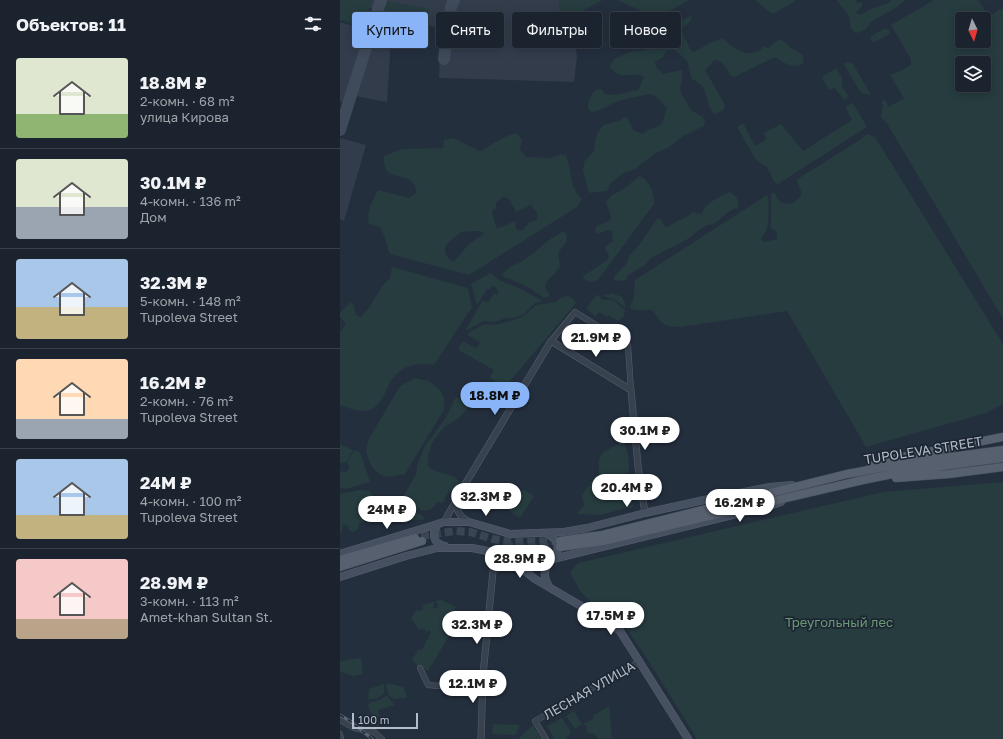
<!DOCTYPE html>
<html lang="ru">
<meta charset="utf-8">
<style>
body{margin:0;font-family:"Golos Text",sans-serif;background:#282f3a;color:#f1f3f6;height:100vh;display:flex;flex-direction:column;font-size:15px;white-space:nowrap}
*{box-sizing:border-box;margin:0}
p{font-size:13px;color:#a0a4aa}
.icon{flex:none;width:22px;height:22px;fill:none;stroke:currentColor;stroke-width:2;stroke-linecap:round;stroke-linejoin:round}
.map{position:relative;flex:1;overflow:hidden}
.panel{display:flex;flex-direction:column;background:#1b232e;width:340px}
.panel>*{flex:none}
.top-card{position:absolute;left:12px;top:12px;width:380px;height:36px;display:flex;gap:8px}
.needle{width:26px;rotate:175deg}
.buttons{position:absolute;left:615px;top:12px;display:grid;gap:8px}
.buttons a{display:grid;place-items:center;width:36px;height:36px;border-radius:4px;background:#1b232e;box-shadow:0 2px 10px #0003,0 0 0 1px #39404a;font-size:20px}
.scale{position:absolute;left:12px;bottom:10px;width:66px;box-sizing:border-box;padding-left:4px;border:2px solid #b4bcc9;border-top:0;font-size:11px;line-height:14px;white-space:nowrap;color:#b4bcc9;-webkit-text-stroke:3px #1d2633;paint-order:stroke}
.price{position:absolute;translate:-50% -34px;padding:0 9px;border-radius:14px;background:#fff;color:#222;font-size:13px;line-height:26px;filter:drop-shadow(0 1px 2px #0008)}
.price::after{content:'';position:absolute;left:50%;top:24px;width:12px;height:9px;margin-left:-6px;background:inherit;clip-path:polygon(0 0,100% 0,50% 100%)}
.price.current{background:#8ab4f8;color:#111}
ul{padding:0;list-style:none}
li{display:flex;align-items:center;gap:12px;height:100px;padding:0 16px}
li+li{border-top:1px solid #39404a}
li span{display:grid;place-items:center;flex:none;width:112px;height:80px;border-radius:4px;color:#555}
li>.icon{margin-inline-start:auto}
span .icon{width:48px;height:48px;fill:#fffc;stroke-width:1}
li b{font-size:17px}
h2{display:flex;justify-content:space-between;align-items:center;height:48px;padding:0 16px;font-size:17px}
.tag{padding:0 14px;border-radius:4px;background:#1b232e;box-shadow:0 2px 10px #0003,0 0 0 1px #39404a;font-size:14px;line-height:36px}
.tag.current{background:#8ab4f8;color:#111}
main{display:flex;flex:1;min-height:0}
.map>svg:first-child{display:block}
.airport{fill:#323c4b}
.green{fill:#263c3f;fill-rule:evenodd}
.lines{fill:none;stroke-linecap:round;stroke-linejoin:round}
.taxiway{stroke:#3f4a5a;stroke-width:12}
.primary-tunnel{stroke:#3a4453;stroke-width:8;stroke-dasharray:8 4;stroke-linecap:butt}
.minor-casing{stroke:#565f6c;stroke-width:6}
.tertiary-casing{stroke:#565f6c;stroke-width:7}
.secondary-casing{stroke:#565f6c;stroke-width:8}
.primary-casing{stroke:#414a57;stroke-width:9}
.minor{stroke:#38414e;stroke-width:5}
.tertiary{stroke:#38414e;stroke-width:6}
.secondary{stroke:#465061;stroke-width:7}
.primary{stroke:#56606e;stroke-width:8}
.rail-casing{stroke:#5a6575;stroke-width:3}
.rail{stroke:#1d2633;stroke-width:1.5;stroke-dasharray:4.5;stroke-linecap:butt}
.labels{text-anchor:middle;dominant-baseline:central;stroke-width:3.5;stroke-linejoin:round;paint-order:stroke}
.street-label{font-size:13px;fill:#b4bcc9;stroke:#1d2633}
.park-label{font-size:13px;fill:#6b9a76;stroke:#1d2633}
</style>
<main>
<section class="panel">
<h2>Объектов: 11<svg class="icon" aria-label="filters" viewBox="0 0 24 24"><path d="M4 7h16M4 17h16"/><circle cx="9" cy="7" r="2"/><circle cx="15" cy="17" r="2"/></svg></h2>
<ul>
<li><span style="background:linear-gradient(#dfe7d0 70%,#8fb573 0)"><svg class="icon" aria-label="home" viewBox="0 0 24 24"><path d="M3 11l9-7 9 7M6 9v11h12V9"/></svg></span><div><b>18.8M ₽</b><p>2-комн. · 68 m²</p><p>улица Кирова</p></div></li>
<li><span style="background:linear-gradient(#dfe7d0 60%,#9aa5b1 0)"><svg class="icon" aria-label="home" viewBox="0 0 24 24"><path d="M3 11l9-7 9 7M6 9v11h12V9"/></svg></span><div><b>30.1M ₽</b><p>4-комн. · 136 m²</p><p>Дом</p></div></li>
<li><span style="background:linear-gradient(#a9c7e8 60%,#c2b280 0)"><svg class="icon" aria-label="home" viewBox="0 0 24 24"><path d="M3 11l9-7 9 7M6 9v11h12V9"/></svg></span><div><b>32.3M ₽</b><p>5-комн. · 148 m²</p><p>Tupoleva Street</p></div></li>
<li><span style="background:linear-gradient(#ffd9b3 75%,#9aa5b1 0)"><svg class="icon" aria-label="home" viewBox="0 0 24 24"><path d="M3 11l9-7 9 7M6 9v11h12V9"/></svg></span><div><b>16.2M ₽</b><p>2-комн. · 76 m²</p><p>Tupoleva Street</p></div></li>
<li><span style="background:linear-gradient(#a9c7e8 70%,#c2b280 0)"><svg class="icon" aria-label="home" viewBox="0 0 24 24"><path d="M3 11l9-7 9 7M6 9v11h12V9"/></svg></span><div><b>24M ₽</b><p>4-комн. · 100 m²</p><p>Tupoleva Street</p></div></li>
<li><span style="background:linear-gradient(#f6c9c9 75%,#b9a48a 0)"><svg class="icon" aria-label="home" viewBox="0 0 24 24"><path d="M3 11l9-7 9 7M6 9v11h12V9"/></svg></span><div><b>28.9M ₽</b><p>3-комн. · 113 m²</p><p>Amet-khan Sultan St.</p></div></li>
</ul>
</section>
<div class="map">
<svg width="663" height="739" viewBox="0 0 663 739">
<rect width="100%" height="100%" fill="#242f3e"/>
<path class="airport" d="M3,0H245L218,17L235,43L237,56L234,82L99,78L101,29Z
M0,22L51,38L47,102L15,96L12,105L0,101Z
M0,138L26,145L4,221L0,219Z"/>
<path class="green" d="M0,0H32L24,27L0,20Z
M42,0L89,9V23L81,37L44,34L32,30Z
M219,0H263L238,13L219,14Z
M277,0H349L317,18Z
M415,0H455L453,3L432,14Z
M497,0H515L517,3L522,2V6L516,13L520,15L528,10L546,4L552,0H566L554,9L532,21L526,29L518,33C507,30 512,22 508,14C505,9 500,6 497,0Z
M594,0H638L649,16L663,8V319L548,125L541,117L543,105L542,101L545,100L549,107L564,98L550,75L566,68L571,64V59L551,25ZM622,19H644V41H622ZM622,63H644V85H622Z
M351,16V21L344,27L342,31L350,49L354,52L370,43L383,38C390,46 405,57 416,52C419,51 422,48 424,46L428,48L438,40H442L450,47L462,54L464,63C453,70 444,63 435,57L394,77L390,75C387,68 383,61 375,60L365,70L384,103L385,107L382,111L374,114C365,106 369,84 353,80C349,74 350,67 347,61C344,57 338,53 334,50H329L325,53L323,57L315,62L316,67L323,74L342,70V79L340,89L341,93L351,110L363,117L365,121L364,126L343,136L328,148L317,152L295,169L282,174L271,183L267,191L249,193L243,171L244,162L254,151L256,137L260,129L264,125L279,121L283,118L287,117L293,130L302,134L310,129L319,126L322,123L327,109C322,102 318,96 310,94C301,96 291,98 281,100C273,103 258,112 251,112L248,108C248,101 251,92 258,89L262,90L265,94L275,95L298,90L304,77C290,69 283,84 269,66L274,59L289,52L306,50L310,47L315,39L330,26Z
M545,28L550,31L549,34L535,42L531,41V36Z
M507,62L513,64L531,95L522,93L519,90L504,64Z
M496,68L502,78V86L509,97L504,100L495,88L489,90L482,77Z
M513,103L527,127L438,184L434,182L427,167L416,160L397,127L403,123L415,146L426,140L424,133L441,124L463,151L512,120L505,107Z
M177,133L182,140L180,150L187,157L212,158L221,154L226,156C234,174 227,184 242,199L237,207L129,275L50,254C47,247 44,230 39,227C36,225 32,225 29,224C26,210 32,203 38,190L69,198L77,192C76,190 75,185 73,183C62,170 43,184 44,156L62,149L103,148L104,140L113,138L140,151C152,145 163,136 177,133ZM164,197L169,199L176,212L191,205L197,213V220L190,222L182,231L176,229L175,221L164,226L157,228L153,217L152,211L156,208V202ZM138,231L143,232L144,234C131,241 123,250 114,262C101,255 103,245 114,238C117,236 119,233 122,232C127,231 133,231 138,231Z
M527,134L535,137L663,344V404L646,413L526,447L447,311L339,327C318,325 324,324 312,310C304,309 297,312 290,308L294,296L295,280L427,195C430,201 429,225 426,231C424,235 422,236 421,240L425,242L437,239V232L431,228V194L434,192C436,195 437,199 440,201C447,208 459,201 462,193L456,180L521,139Z
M299,176C309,179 315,194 314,204L258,280C251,283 248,282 242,277L267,260L269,255L266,251L265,247L273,241L272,231L267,230L258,234L255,231L257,226L269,221L271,217L266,202L272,195L285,188Z
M390,192L397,198L399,207L390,211L375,223L365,226L346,240L311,258L305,265L288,275L286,280L277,281L273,279L275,275L286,264L290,255L300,244L316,220L320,218L324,226L329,227C335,219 347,220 352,212L362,214C365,202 380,197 390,192Z
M224,231L226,234L227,241L218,253L220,267L206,283L205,288L209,293V296L205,298L186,286L162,276C165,267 176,265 184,260C197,251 209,238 224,231Z
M52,267L128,288L132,307L94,365C83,363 68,364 59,372C56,374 53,378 51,381C47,388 44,397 39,403C29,416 13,410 0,405V332L6,324L0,317V313L11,302L14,307L16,315L21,317L28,309L43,285L50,278Z
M150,273L159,280L181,289L203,301L195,303L183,315L173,318H167L154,322L144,321L125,331L142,301L148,302L154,293L158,295L157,288L152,285L150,289H147L137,305L131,284Z
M272,293L282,297L285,303V308L276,300L264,296L265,295Z
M256,295L260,296L261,300C276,298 275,303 285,310L284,316L278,321L268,315L267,317L259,312L256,316L246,309Z
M228,296L232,298L236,303L165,387L150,378L154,370L120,351L118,349L123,341L136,348L140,342L127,335L131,331L145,324L155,325L174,320L184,316L196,305L215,302L223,297Z
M75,378L89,381L99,389L104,397V410L65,474L48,477L39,474L32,467L26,453L27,445L29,439L60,386Z
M116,397L127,403L129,407L119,418L103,428L92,443L88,457V466C97,474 111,472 119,481L118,485L107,494L103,503L97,502C96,504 93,508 91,509C80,514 68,504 64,495L76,474L77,465L85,446L105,419Z
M282,441L284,442C288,452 292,467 286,477L275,480L274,482L277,492H288L293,505L292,508H286L262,515L237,514L244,505L242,495L254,477L259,476C257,448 263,455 282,441Z
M0,444L13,450L6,462L0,463Z
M14,450L20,452L30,482L6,489L0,487V473L1,471L5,472L9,469V465L7,462Z
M663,482V739H357L308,660L289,632L277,620L251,602L240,591L230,572L238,563L543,492Z
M183,489L194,496L180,518L169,511Z
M20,490L29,491C32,494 35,497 37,501C43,512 27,521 19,524L18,529L14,532L9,531L8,526L4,524L0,535V494Z
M66,506L84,517L83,520L68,519L65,515Z
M101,600L116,607L104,626L112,631L88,671L78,666L72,660L78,650H82L91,632L88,630L85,635L86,631L81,628L80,631L71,618L76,610L81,611L83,609L82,605L94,602L93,608H98V603H96V601Z
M21,658L23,674L12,676L0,671V661Z
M47,683L64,687L67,698L53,699L49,696L46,687Z
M44,684V690L45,693L36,699H28L29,689Z
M47,696L55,705L38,710L40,717L34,719L28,706L30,702L37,701Z
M269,706L272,738L259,739L254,734L248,733L246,730L248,728L246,725L244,726L243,724L253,719L254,715Z
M234,711L242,724L235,729L226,716Z
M222,718L231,732L226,739H214L207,726Z
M153,724L180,725L175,735L152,734Z
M193,725L202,739H179V738Z"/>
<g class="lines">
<path class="taxiway" d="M104,59L111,7L114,0
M0,130L41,0"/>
<path class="primary-tunnel" d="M81,536L115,531L130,532L153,539L171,542L220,541
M165,546L191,548L220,547"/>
<g class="minor-casing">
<path id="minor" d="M211,341L235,312L288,345L291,390
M80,668L88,685L99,686L131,677L143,675
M0,720L14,728L34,732L42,739
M0,734L1,739
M206,739L195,721L300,661"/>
</g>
<g class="tertiary-casing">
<path id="tertiary" d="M116,500C117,512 119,516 129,522
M104,522L127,481L211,341L291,390L298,466L305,513
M147,552L154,565
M141,739L143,675L153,571L154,565L163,554"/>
</g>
<g class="secondary-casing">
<path id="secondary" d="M98,524C91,533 93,544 105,546
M206,533C234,549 206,557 205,572C204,578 207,582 209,587
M0,554L104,522H129L170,534L224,532L247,528L305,513L369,499L430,487L452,485
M166,556L195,579L265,620L280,631L348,739
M0,577L66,556L97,548H132L163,554L187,560L213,559L430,506L441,502"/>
</g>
<g class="primary-casing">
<path id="primary" d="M531,466L548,460L663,437
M556,478L609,474L663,467
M220,541L262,535L507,474L572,462L663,450
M220,547L263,541L523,480L572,470L663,458
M0,560L75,538
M0,567L82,541"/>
</g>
<use href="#minor" class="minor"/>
<use href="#tertiary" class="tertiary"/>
<use href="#secondary" class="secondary"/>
<use href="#primary" class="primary"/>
<g class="rail-casing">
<path id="rail" d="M0,715L10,721L32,739"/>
</g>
<use href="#rail" class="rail"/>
</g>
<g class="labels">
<g class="street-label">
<text transform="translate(583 450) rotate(-9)">TUPOLEVA STREET</text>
<text transform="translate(249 690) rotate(-30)">ЛЕСНАЯ УЛИЦА</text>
</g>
<g class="park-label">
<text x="499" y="622">Треугольный лес</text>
</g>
</g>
</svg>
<div class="buttons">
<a><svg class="needle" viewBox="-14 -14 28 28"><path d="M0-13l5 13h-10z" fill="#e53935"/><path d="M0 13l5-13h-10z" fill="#a0a4aa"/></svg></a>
<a><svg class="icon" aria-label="layers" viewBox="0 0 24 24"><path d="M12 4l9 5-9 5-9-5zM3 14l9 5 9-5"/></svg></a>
</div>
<div class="scale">100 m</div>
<b class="price" style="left:256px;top:358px">21.9M ₽</b>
<b class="price current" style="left:155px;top:416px">18.8M ₽</b>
<b class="price" style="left:305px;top:451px">30.1M ₽</b>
<b class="price" style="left:287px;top:508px">20.4M ₽</b>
<b class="price" style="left:146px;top:517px">32.3M ₽</b>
<b class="price" style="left:400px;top:523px">16.2M ₽</b>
<b class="price" style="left:47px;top:530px">24M ₽</b>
<b class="price" style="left:180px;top:579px">28.9M ₽</b>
<b class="price" style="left:271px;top:636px">17.5M ₽</b>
<b class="price" style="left:137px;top:645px">32.3M ₽</b>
<b class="price" style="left:133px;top:704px">12.1M ₽</b>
<div class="top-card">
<a class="tag current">Купить</a>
<a class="tag">Снять</a>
<a class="tag">Фильтры</a>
<a class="tag">Новое</a>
</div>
</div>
</main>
